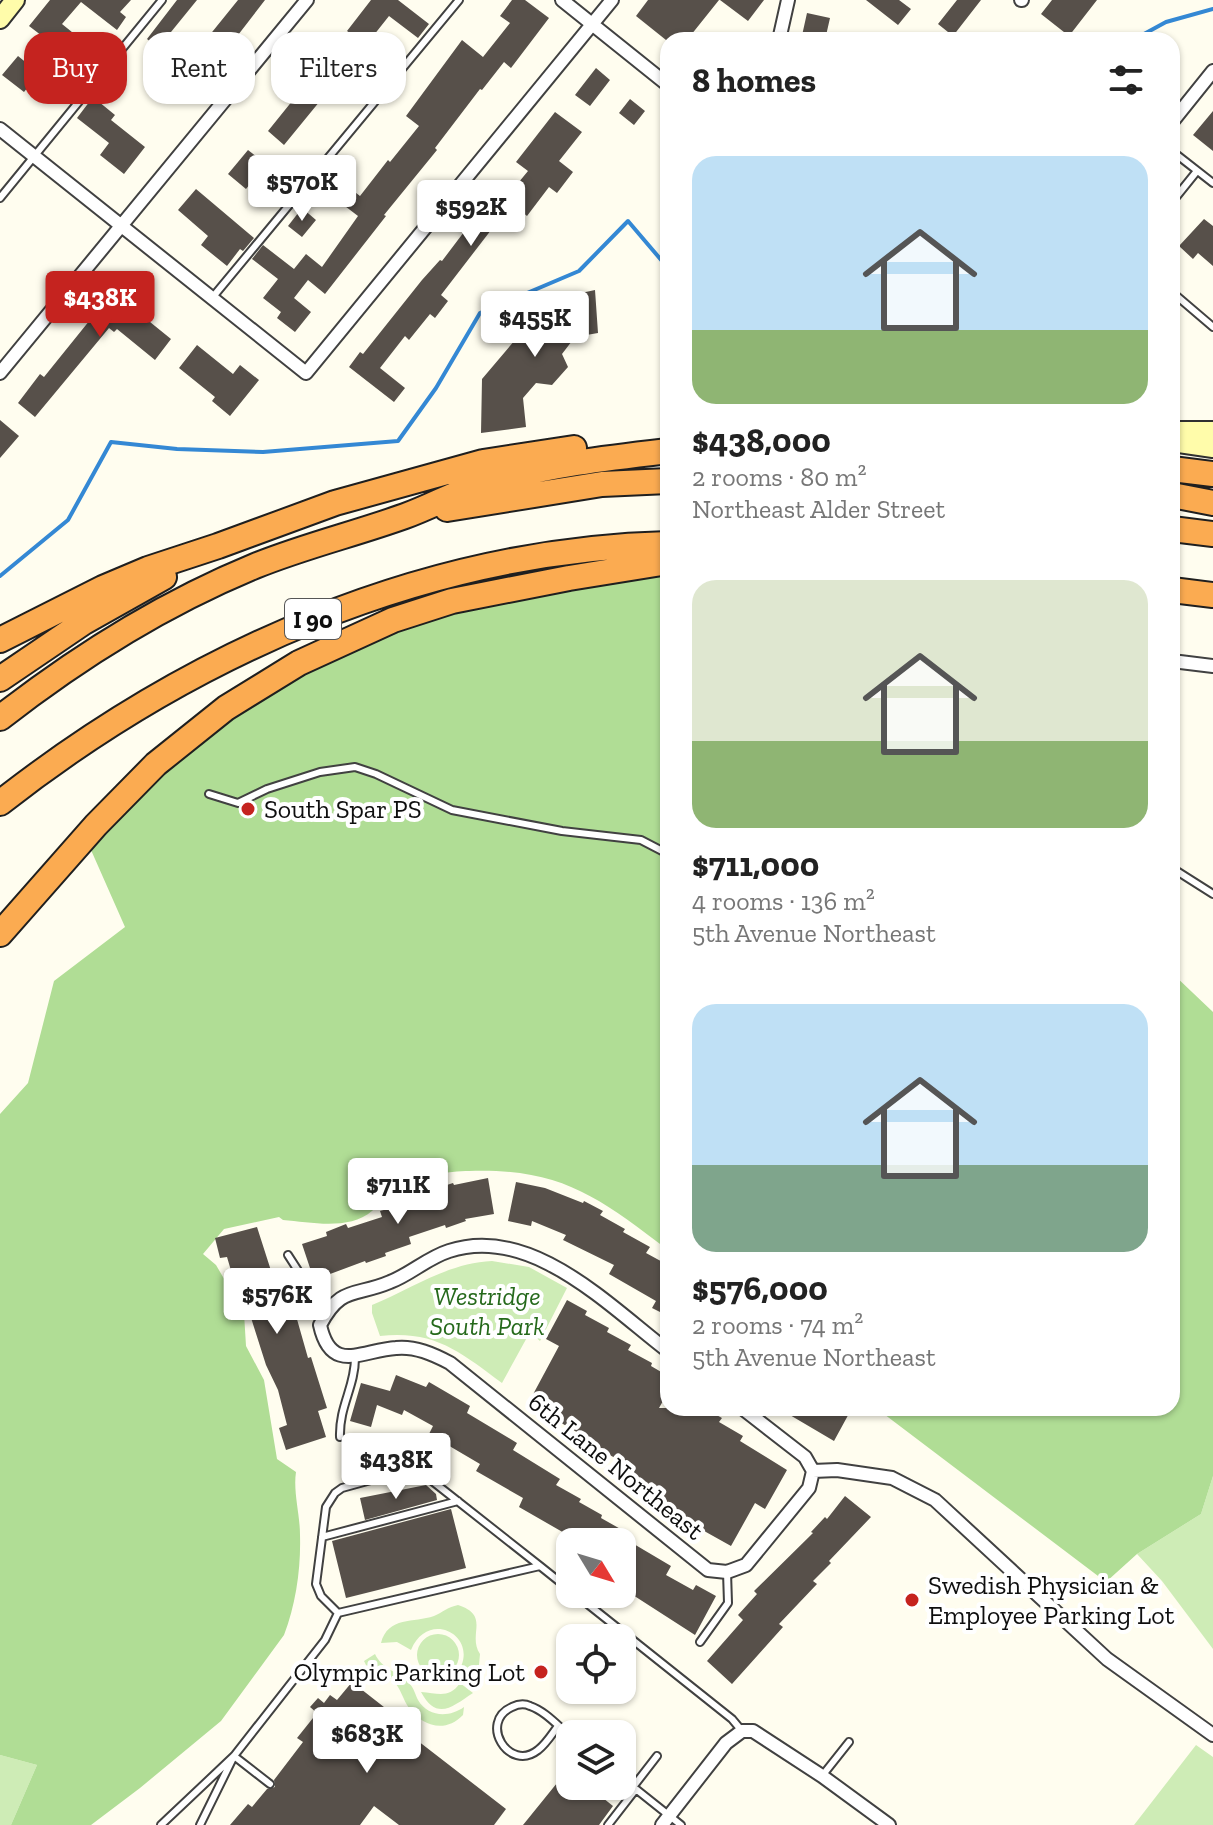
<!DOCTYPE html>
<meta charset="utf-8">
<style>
body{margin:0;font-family:"Zilla Slab",serif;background:#f6f6f6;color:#222;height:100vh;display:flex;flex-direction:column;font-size:30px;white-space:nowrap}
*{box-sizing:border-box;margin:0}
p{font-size:26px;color:#767676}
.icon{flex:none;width:44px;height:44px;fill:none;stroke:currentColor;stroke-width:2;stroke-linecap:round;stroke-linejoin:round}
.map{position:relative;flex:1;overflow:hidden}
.side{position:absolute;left:660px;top:32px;width:520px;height:1384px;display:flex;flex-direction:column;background:#fff;border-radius:24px;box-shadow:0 2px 6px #0004}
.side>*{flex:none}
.guide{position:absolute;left:24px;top:32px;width:516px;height:72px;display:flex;gap:16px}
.needle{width:52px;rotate:128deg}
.fabs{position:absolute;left:556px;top:1528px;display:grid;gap:16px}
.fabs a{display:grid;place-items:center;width:80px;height:80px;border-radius:16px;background:#fff;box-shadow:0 2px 6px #0004;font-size:40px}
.price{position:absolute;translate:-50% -68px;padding:0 18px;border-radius:8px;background:#fff;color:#222;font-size:26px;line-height:52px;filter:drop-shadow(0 2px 4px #0008)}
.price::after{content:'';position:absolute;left:50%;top:48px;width:24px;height:18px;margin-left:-12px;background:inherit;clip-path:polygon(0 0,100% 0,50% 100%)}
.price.on{background:#c5231f;color:#fff}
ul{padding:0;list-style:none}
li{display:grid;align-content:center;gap:16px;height:424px;padding:0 32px}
li span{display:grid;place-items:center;height:248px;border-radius:24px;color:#555}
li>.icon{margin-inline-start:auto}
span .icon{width:144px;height:144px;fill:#fffc;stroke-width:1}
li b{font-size:34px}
h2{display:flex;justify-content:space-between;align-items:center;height:96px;padding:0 32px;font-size:34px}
.chip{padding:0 28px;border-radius:24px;background:#fff;box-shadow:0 2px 6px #0004;font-size:28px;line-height:72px}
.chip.on{background:#c5231f;color:#fff}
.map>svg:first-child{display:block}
.green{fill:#ceecb6}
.forest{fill:#b0dd95}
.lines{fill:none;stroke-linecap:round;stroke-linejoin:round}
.stream{stroke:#3488d4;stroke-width:4}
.building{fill:#57504a}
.lane-casing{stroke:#414141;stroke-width:10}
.street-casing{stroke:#414141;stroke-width:16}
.secondary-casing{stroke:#303030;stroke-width:22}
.highway-casing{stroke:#1f1f1f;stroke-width:28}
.lane{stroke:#fff;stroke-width:6}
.street{stroke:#fff;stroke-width:12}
.secondary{stroke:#fffcaa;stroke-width:18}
.highway{stroke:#fbab51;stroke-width:24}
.poi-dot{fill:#c5231f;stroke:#fff;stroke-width:3}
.labels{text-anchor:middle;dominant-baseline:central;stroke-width:8;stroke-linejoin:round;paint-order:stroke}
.shield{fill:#fff;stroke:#565656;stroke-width:2}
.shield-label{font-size:24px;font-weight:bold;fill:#0e0e0e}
.poi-label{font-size:26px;fill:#0e0e0e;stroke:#fff;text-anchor:start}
.park-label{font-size:26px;font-style:italic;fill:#25691b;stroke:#fff}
.street-label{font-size:26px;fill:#0e0e0e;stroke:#fff}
</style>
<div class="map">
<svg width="1213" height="1825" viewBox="0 0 1213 1825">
<rect width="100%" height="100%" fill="#fffdef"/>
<path class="green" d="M492,1261L529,1267L567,1288L540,1341L530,1332L502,1383C460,1352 435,1330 380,1336L372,1313V1305C413,1288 448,1263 492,1261Z
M1213,1476V1649L1162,1581L1137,1554L1201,1514Z
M458,1605C491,1616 467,1634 480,1654L479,1665L483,1675L478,1689L455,1676C485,1639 429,1606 411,1650L397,1642L381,1643C388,1616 414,1623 434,1616C443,1612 448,1607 458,1605Z
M417 1655a21 21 0 1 1 42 0a21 21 0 1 1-42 0Z
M375,1654C382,1669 397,1671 409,1683C414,1688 415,1694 418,1700C428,1717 449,1718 464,1707L463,1715C446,1733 423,1727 409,1708C403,1700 401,1688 393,1681C385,1674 374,1672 366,1665L364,1661Z
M460,1683L473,1693C453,1706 437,1722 421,1692C438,1693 449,1699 460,1683Z
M1196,1745L1213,1757V1825H1134Z
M0,1755L37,1765L11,1825H0Z"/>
<path class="forest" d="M668,562V1250C598,1197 561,1168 469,1171C451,1171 412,1176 397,1184C387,1190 381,1204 372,1211C348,1231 311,1222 283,1220L279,1217L224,1229L203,1254L216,1265L244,1313L246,1346L264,1380L277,1459L296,1472C293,1492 300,1514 300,1535C301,1568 296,1604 284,1635L221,1721L140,1788L91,1825H11L37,1765L0,1755V1114L28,1083L54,981L125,927L91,850L143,794L188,753L252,705L311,669L429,617Z
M1172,973L1213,1012V1476L1201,1514L1137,1554L1106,1582L876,1408H1172Z"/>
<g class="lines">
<path class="stream" d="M1133,40L1166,22L1213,9
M0,576L68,520L111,442L177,449L263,452L398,441L436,388L480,313L579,271L628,221L668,268"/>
</g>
<path class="building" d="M50,0H131L120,12L126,17L117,30L81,2L62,24L88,45L75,61L29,26Z
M177,0H197L158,48L147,39Z
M238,0H265L201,83L183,68Z
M371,0H398L429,24L418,38L389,16L366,45L347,31Z
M512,0H525L549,18L511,68L504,62L482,90L480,89L435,148L437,150L384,215L386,216L325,294L308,280L294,298L311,312L295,332L277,318L281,312L263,298L278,279L252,259L263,245L294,269L306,254L322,267L358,216L337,200L347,186L360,196L388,160L390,162L419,126L406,116L462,40L483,57L510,23L500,16Z
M648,0H719L687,40H666L636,16Z
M720,0H764L748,21Z
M866,0H899L911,9L898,25Z
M957,0H981L953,36L938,24Z
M1052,0H1097L1069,36L1041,14Z
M807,13L830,18L825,40H801Z
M331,46L352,62L331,92L329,90L284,145L268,131L293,100L290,98L303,81L305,83Z
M18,56L39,73L24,92L2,75Z
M596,68L610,80L590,106L575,95Z
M93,97L115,115L111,120L145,147L124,174L100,155L109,143L77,118Z
M630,99L645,111L634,125L619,113Z
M1213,111V151L1193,135Z
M555,112L582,132L559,161L573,172L557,193L549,187L527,216L522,212L509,229L498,221L441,295L448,301L435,318L430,314L409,340L405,336L380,368L405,388L394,402L349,367L360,352L363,354L422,280L440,260L442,261L495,191L505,199L528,171L516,162Z
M248,150L266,164L246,189L228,174Z
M196,189L254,238L243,251L240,249L227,266L201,245L208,236L178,210Z
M302,208L316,220L302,237L288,226Z
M1204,219L1213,226V266L1198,253L1193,259L1179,246Z
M124,272L148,292L134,309L171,339L155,360L117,329L114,332L109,328L35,417L18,403L40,374L44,377L94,315L91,313Z
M595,290L598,333L575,337L562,354L568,367L552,385L536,383L523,398L526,427L481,433L482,379L549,300Z
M197,345L233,374L240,365L259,380L230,416L212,401L215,397L179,368Z
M0,420L19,436L0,458Z
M488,1178L494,1214L465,1219L466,1221L446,1228L445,1225L409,1237L411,1244L385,1253L386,1256L366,1263L365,1261L314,1280L302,1244L327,1236L326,1232L346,1224L348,1228L382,1217L380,1211L406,1204L401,1191L422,1184L425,1192L453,1183L454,1185Z
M516,1182L545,1188L583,1203L584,1201L603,1211L600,1215L625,1229L623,1232L650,1247L646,1253L668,1265V1316L652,1308L656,1301L609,1274L614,1265L563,1240L566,1235L532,1221L531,1226L508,1221Z
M257,1227L274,1280L285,1277L308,1358L311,1357L327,1408L318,1411L326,1437L286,1450L279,1428L287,1425L278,1390L266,1365L240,1283L235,1284L227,1257L220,1258L215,1238Z
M567,1300L587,1311L585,1315L609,1328L607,1332L631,1345L628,1350L652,1363L651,1366L668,1376V1392L659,1408H704L722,1418L719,1422L743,1436L740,1441L787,1470L765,1509L755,1503L731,1546L663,1508L667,1501L643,1488L645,1484L622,1471L626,1464L597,1448L599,1445L551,1417L553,1413L530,1400L559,1346L546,1339Z
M396,1375L426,1387L429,1382L470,1406L467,1413L517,1443L513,1450L560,1479L556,1485L581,1499L579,1502L602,1515L601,1518L624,1531L618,1542H575L565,1536L566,1534L519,1507L523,1498L476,1471L480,1464L429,1434L433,1426L404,1410L402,1415L377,1405L371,1427L350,1421L361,1383L390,1391Z
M778,1408H852L834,1441Z
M426,1485L436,1494L437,1500L365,1520L360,1498Z
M845,1496L871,1517L829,1561L831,1563L813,1581L817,1584L779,1624L783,1627L732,1684L707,1661L743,1620L738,1615L757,1594L754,1591L813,1533L811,1532L825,1517L827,1519Z
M451,1509L466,1568L346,1598L332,1541Z
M622,1537L671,1566L666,1575L693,1590L696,1585L716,1596L695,1635L622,1588Z
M352,1682L412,1729L409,1734L506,1809L494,1825H399L374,1806L360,1825H230L248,1804L252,1807L267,1789L275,1787L274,1780L303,1742L297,1738L317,1713L310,1707L318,1698L324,1703L330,1695L337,1700Z
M570,1767V1786H588L613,1806L599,1825H523Z"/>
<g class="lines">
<g class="lane-casing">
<path id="lane" d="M1172,151L1213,183
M0,198L162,0
M1172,202L1197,171
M1172,292L1213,327
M212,298L459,0
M209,794L238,803L267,789L320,772L355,767L376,774L452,810L562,831L641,840L668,854
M1172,868L1213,894
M288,1255L326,1314
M340,1437C339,1406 355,1387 355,1358
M322,1537L458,1501
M575,1594L732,1719L742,1731
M338,1613L321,1596L316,1584L326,1507L335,1493L342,1488L407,1470L422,1473L540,1566
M700,1642L728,1603L727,1572
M558,1726C552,1734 546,1744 538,1750C509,1773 478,1722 512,1707C518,1704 524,1703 530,1706C545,1711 558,1726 570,1736
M822,1776L849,1742
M622,1778L681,1825
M633,1787L657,1756
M161,1825L234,1756L325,1640L338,1613L540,1566L570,1590
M200,1825L234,1756L270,1784
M608,1825L636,1789"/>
</g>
<g class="street-casing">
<path id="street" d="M562,0L668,85
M1021,0H1022
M779,40L788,0
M1172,122L1213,71
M0,129L306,373L612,0
M0,373L307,0
M1172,661L1213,666
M668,1351C609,1306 531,1224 449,1251C427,1258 411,1274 390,1282C355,1297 341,1285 320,1325C331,1375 362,1350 396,1348C415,1346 433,1354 450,1363L708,1570L727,1572L746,1565L809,1488L813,1471
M742,1408L805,1457L813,1471L837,1470L892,1478L935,1500L1107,1659L1213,1735
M662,1825L726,1743L742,1731H753L822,1776L889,1825"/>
</g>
<g class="secondary-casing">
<path id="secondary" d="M0,19L15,0
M1172,431H1213
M1172,442L1213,448"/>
</g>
<g class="highway-casing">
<path id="highway" d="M1172,469L1213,474
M1172,495L1213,503
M447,509L602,484L668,481
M1172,529L1213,534
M1172,590L1213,595
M0,640L103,588L148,569L218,546L335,503L483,462L574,448
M0,679L84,622L164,577
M0,718C77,658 165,603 255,566C304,546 355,534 405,516C433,506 460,490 489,482C547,465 608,458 668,451
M0,803C190,654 423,550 668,544
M0,934L96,825L156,764L226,708L299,663L393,620L452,601L569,578L668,562"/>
</g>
<use href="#lane" class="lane"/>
<use href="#street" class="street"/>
<use href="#secondary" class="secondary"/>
<use href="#highway" class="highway"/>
</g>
<g class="poi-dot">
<circle cx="248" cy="809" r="8"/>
<circle cx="912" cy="1600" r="8"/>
<circle cx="541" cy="1672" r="8"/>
</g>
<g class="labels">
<rect class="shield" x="285" y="599" width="56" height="40" rx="6"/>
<g class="shield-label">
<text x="313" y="619">I 90</text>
</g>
<g class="poi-label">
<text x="264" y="809">South Spar PS</text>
<text x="928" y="1585">Swedish Physician &amp;<tspan x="928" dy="30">Employee Parking Lot</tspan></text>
<text x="525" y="1672" text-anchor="end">Olympic Parking Lot</text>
</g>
<g class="park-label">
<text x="487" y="1296">Westridge<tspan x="487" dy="30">South Park</tspan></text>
</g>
<g class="street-label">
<text transform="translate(616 1466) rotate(39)">6th Lane Northeast</text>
</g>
</g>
</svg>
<div class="fabs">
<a><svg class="needle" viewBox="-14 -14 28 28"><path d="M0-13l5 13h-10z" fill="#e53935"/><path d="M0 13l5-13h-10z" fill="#767676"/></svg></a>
<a><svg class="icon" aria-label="locate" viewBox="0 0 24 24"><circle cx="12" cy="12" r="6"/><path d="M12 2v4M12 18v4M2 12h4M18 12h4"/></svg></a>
<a><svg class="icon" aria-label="layers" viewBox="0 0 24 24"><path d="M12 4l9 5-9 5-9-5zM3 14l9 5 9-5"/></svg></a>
</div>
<b class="price" style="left:302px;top:223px">$570K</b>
<b class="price" style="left:471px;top:248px">$592K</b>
<b class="price on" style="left:100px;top:339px">$438K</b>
<b class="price" style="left:535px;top:359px">$455K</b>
<b class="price" style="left:398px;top:1226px">$711K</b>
<b class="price" style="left:277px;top:1336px">$576K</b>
<b class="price" style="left:396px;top:1501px">$438K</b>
<b class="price" style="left:367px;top:1775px">$683K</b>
<div class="guide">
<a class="chip on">Buy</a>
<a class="chip">Rent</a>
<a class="chip">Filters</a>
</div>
<section class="side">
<h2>8 homes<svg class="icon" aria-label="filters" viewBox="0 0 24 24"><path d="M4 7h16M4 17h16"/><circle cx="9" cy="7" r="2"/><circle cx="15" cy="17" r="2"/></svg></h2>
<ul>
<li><span style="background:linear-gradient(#bfe0f5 70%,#8fb573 0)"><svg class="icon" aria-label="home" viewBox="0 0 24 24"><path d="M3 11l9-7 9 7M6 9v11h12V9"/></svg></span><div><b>$438,000</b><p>2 rooms · 80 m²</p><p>Northeast Alder Street</p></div></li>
<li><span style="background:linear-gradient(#dfe7d0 65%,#8fb573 0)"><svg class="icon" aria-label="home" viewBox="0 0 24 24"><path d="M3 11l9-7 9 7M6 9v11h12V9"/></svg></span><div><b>$711,000</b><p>4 rooms · 136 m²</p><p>5th Avenue Northeast</p></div></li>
<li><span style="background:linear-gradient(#bfe0f5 65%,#7fa58c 0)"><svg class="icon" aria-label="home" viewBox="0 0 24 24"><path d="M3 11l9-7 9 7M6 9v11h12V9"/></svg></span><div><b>$576,000</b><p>2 rooms · 74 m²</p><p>5th Avenue Northeast</p></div></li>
</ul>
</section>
</div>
